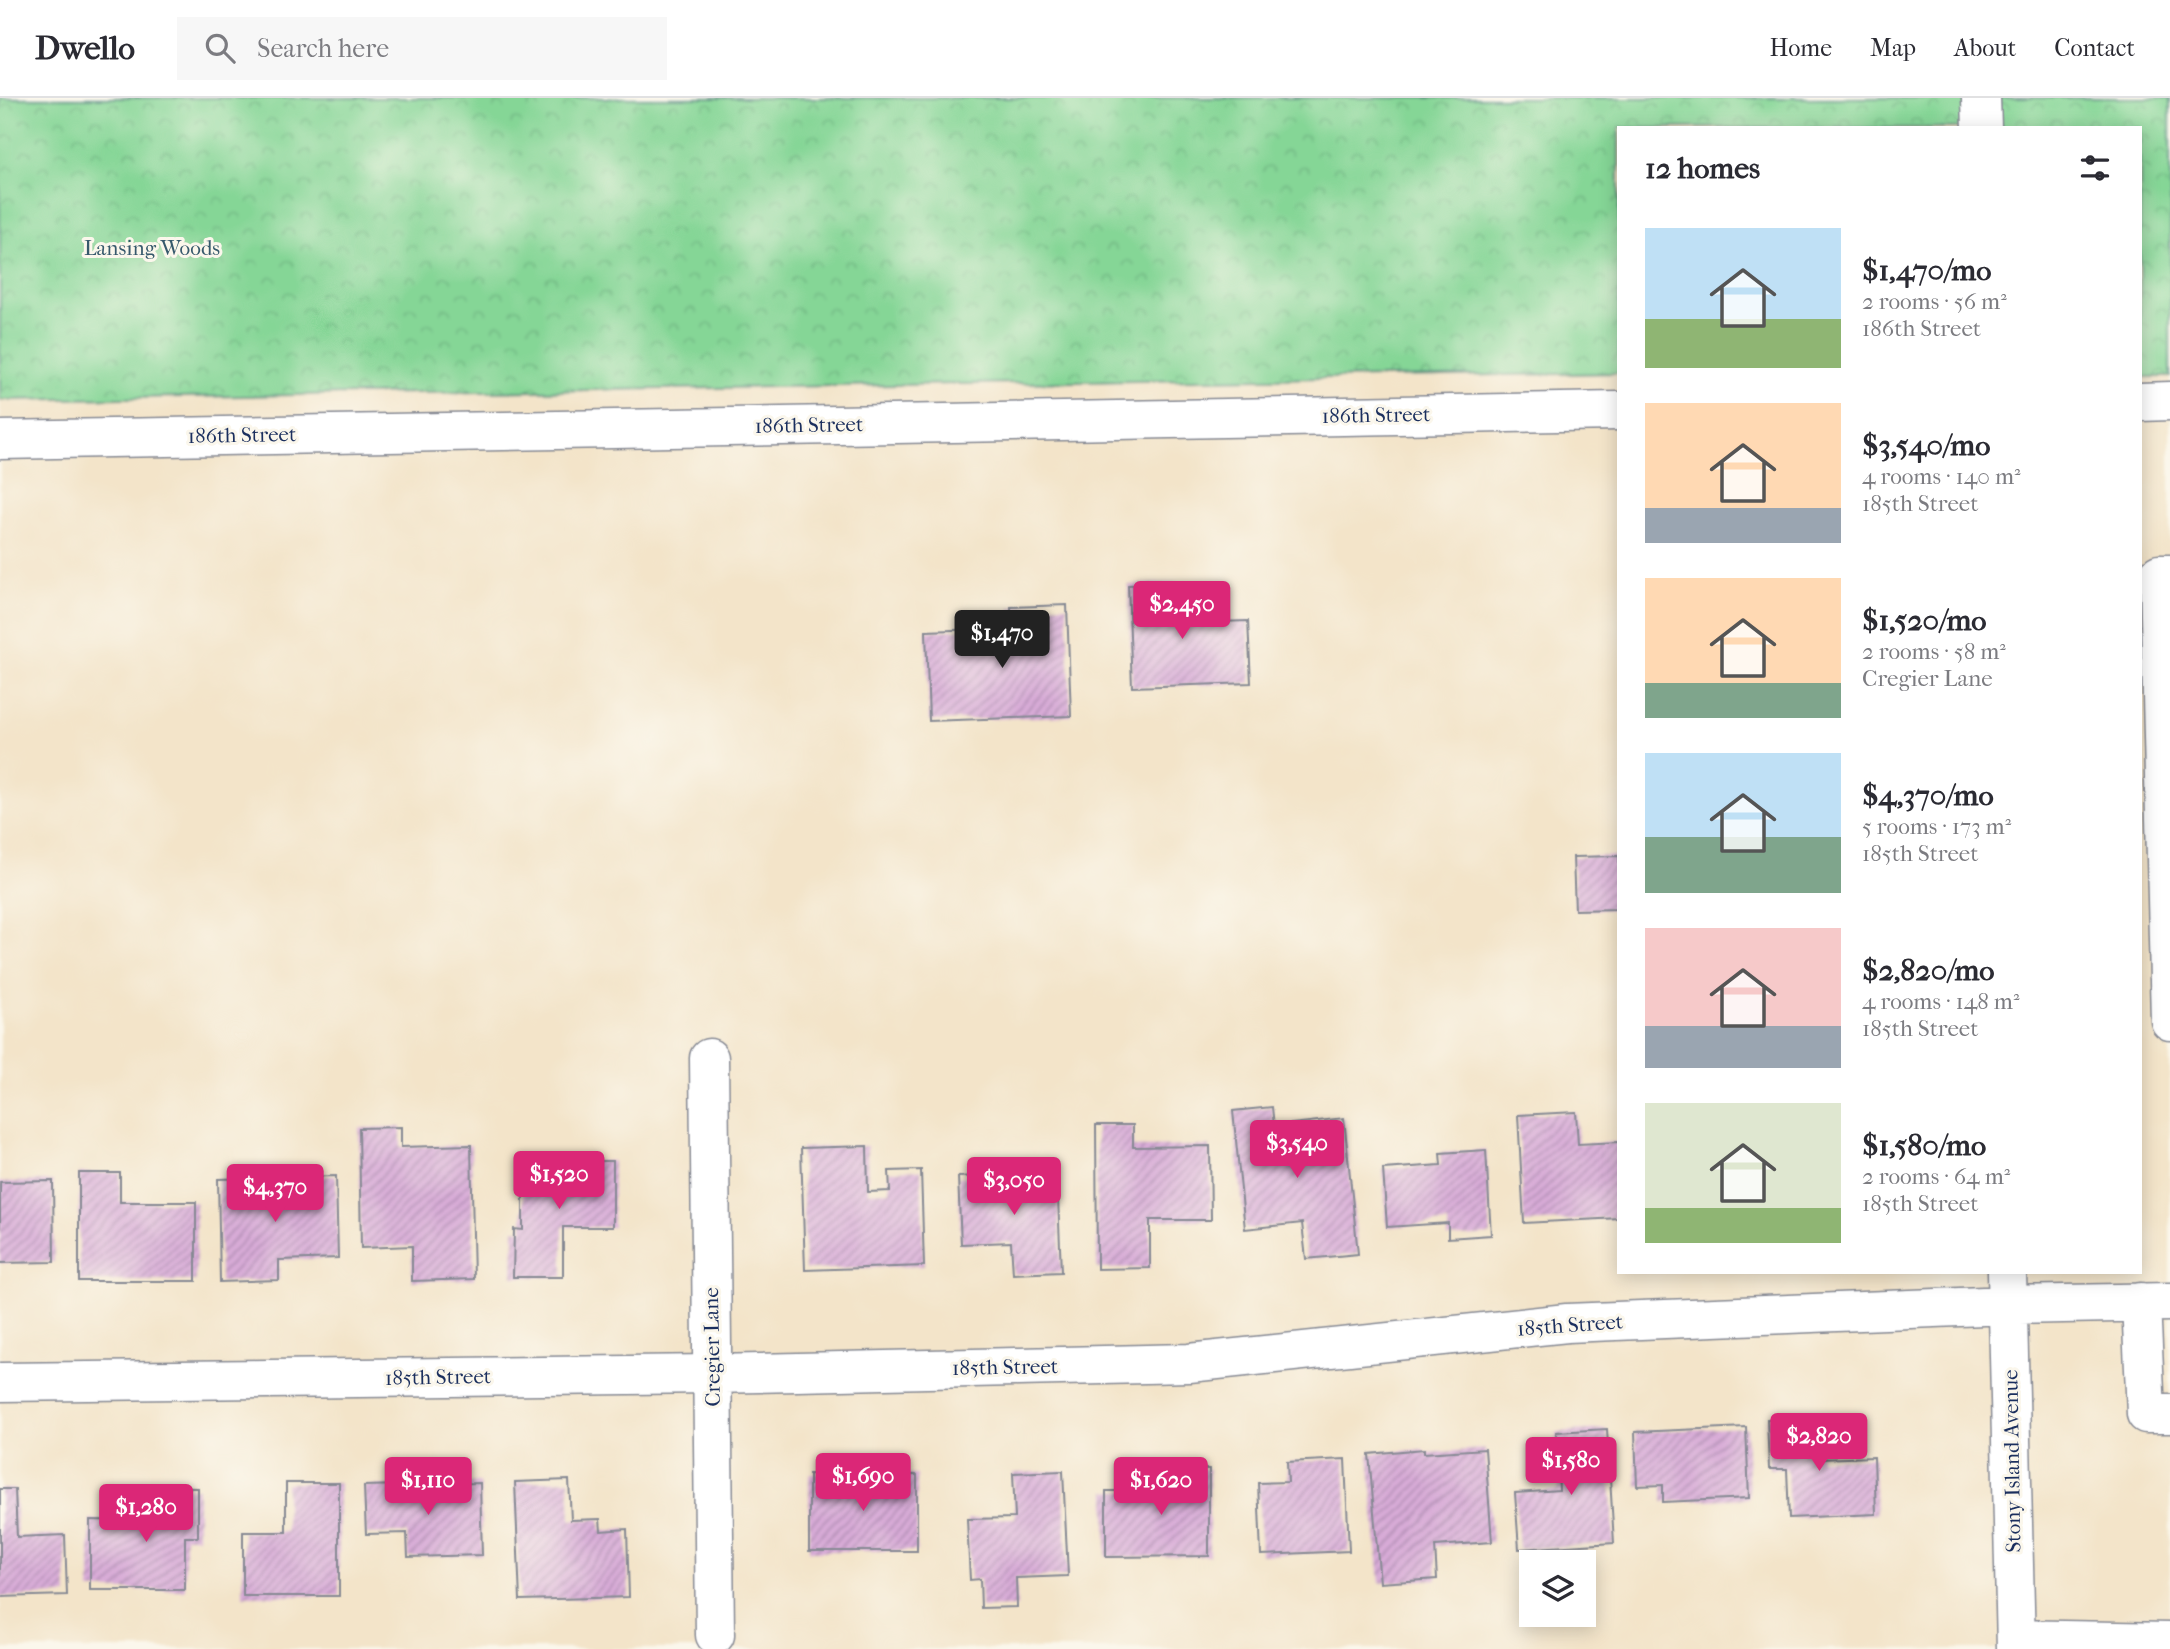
<!DOCTYPE html>
<meta charset="utf-8">
<style>
body{margin:0;font-family:"IM FELL French Canon",serif;background:#f7f7f7;color:#2b2b33;height:100vh;display:flex;flex-direction:column;font-size:26px;white-space:nowrap}
*{box-sizing:border-box;margin:0}
p{font-size:23px;color:#7c7c81}
.icon{flex:none;width:38px;height:38px;fill:none;stroke:currentColor;stroke-width:2;stroke-linecap:round;stroke-linejoin:round}
.map{position:relative;flex:1;overflow:hidden}
.drawer{position:absolute;left:1617px;top:28px;width:525px;height:1148px;display:flex;flex-direction:column;background:#fff;border-radius:0px;box-shadow:0 4px 18px #0003}
.drawer>*{flex:none}
.tools{position:absolute;left:1519px;top:1452px;display:grid;gap:14px}
.tools a{display:grid;place-items:center;width:77px;height:77px;border-radius:0px;background:#fff;box-shadow:0 4px 18px #0003;font-size:35px}
.price{position:absolute;translate:-50% -60px;padding:0 16px;border-radius:7px;background:#db2777;color:#fff;font-size:23px;line-height:46px;filter:drop-shadow(0 2px 4px #0008)}
.price::after{content:'';position:absolute;left:50%;top:42px;width:21px;height:16px;margin-left:-10px;background:inherit;clip-path:polygon(0 0,100% 0,50% 100%)}
.price.active{background:#222;color:#fff}
ul{padding:0;list-style:none}
li{display:flex;align-items:center;gap:21px;height:175px;padding:0 28px}
li span{display:grid;place-items:center;flex:none;width:196px;height:140px;border-radius:0px;color:#555}
li>.icon{margin-inline-start:auto}
span .icon{width:84px;height:84px;fill:#fffc;stroke-width:1}
li b{font-size:30px}
h2{display:flex;justify-content:space-between;align-items:center;height:84px;padding:0 28px;font-size:30px}
header{display:flex;align-items:center;gap:42px;box-sizing:border-box;height:98px;padding:0 35px;background:#fff;border-bottom:2px solid #e1e1e2}
header strong{font-size:33px}
nav{display:flex;gap:38px;margin-inline-start:auto;font-size:24px}
.search{width:490px;height:63px;background:#f7f7f7;display:flex;align-items:center;gap:18px;box-sizing:border-box;padding:0 24px;border-radius:0px;color:#7c7c81;font-size:26px}
.map>svg:first-child{display:block}
.park{fill:url(#park-crowns);stroke:#50827a;stroke-width:2}
.building{fill:url(#building-hatch)}
.lines{fill:none;stroke-linecap:round;stroke-linejoin:round}
.minor-casing{stroke:#878a94;stroke-width:41}
.minor{stroke:#fff;stroke-width:38}
.labels{text-anchor:middle;dominant-baseline:central;stroke-width:6;stroke-linejoin:round;paint-order:stroke}
.park-label{font-size:21px;fill:#36596c;stroke:#fbf7ec}
.street-label{font-size:21px;fill:#1b2f5e;stroke:#fbf7ec}
</style>
<header>
<strong>Dwello</strong>
<div class="search"><svg class="icon" aria-label="search" viewBox="0 0 24 24"><circle cx="10" cy="10" r="6"/><path d="M15 15l6 6"/></svg>Search here</div>
<nav><a>Home</a><a>Map</a><a>About</a><a>Contact</a></nav>
</header>
<div class="map">
<svg width="2170" height="1551" viewBox="0 0 2170 1551">
<defs>
<pattern id="park-crowns" width="20" height="18" patternUnits="userSpaceOnUse" patternTransform="scale(1.75)"><rect width="20" height="18" fill="#85d696"/><path d="M2 6a3 3 0 1 1 6 0M12 15a3 3 0 1 1 6 0" fill="none" stroke="#72b884"/></pattern>
<pattern id="building-hatch" width="6" height="6" patternUnits="userSpaceOnUse" patternTransform="scale(1.75)"><rect width="6" height="6" fill="#d8abd7"/><path d="M-1 1l2-2M0 6l6-6M5 7l2-2" fill="none" stroke="#ae8cb2"/></pattern>
</defs>
<rect width="100%" height="100%" fill="#fbf7ec"/>
<filter id="ink" filterUnits="userSpaceOnUse"><feTurbulence type="fractalNoise" baseFrequency=".0143" numOctaves="2"/><feDisplacementMap in="SourceGraphic" scale="14" xChannelSelector="R" yChannelSelector="G"/><feConvolveMatrix kernelMatrix="1 2 1 2 8 2 1 2 1" color-interpolation-filters="sRGB"/></filter>
<filter id="wash" filterUnits="userSpaceOnUse"><feTurbulence type="fractalNoise" baseFrequency=".00686" numOctaves="4" result="noise"/><feDisplacementMap in="SourceGraphic" scale="28" xChannelSelector="R" yChannelSelector="G"/><feGaussianBlur stdDeviation="1.57" result="paint"/><feColorMatrix in="noise" values="0 0 0 0 0 0 0 0 0 0 0 0 0 0 0 0 0 1.4 0 .05"/><feComposite in="paint" operator="in"/></filter>
<g filter="url(#wash)">
<rect width="100%" height="100%" fill="#f3e4c9"/>
<path class="park" d="M0,0H2170V279H2140V30H1619V275L0,302Z"/>
<g id="blocks">
<path class="building" d="M1190,484L1191,525L1248,523L1251,585L1132,589L1128,487Z
M1067,507L1071,618L929,623L926,533L982,531L983,554L1012,553L1011,509Z
M1619,758V811L1575,812L1573,759Z
M1272,1009L1274,1028L1344,1020L1358,1156L1306,1161L1302,1125L1245,1131L1233,1013Z
M1576,1014L1578,1046L1619,1044V1120L1524,1125L1518,1017Z
M1096,1027H1133V1049L1210,1048L1211,1122H1150V1170L1097,1171Z
M401,1029V1049L471,1047L474,1181L412,1183V1148L361,1150L359,1030Z
M867,1048L868,1094L890,1093L889,1073L921,1072L924,1168L805,1172L801,1050Z
M1486,1052L1491,1137L1448,1140V1125L1387,1129L1383,1071L1441,1067L1440,1055Z
M523,1063H613V1129H563V1179H513L514,1131L523,1132Z
M1057,1074L1061,1174L1013,1176L1011,1144L961,1146L958,1079Z
M79,1075H120V1104H196V1183H79Z
M336,1078L338,1160L279,1162V1182L220,1184L218,1081Z
M53,1083L54,1164L0,1165V1084Z
M1819,1319L1820,1361L1874,1359L1876,1416L1789,1420L1787,1371H1769L1767,1321Z
M1746,1329L1749,1400L1663,1404V1387L1637,1388L1635,1334Z
M1607,1331L1614,1445L1519,1451L1515,1395L1559,1392L1556,1334Z
M1424,1351V1355L1485,1351L1492,1444L1435,1448L1437,1481L1380,1485L1369,1356Z
M1345,1361L1349,1453L1261,1457L1258,1385L1288,1384L1287,1364Z
M1157,1371H1209V1458L1106,1459V1393H1157Z
M1063,1373L1068,1478L1016,1480L1017,1509L981,1510L980,1481L970,1482L967,1421L1015,1420L1013,1375Z
M809,1376L917,1377V1453H809Z
M569,1382L571,1422L600,1421L601,1433L627,1431L629,1499L520,1502L515,1384Z
M286,1385H339V1498H243V1434H286Z
M480,1385L482,1457L408,1459L407,1435L366,1436L364,1388Z
M144,1389L198,1390V1439H185V1492H90V1422L144,1423Z
M0,1391H15L17,1439L65,1437L67,1497L0,1499Z"/>
</g>
</g>
<g filter="url(#ink)">
<use href="#blocks" fill-opacity="0" stroke="#878a94" stroke-width="2"/>
<g class="lines">
<g class="minor-casing">
<path id="minor" d="M1981,0L1982,30
M2140,304L2170,303
M0,342L1619,313
M2170,476H2159L2170,923
M709,960L715,1537
M2007,1174L2016,1551
M2141,1204L2146,1316H2170
M0,1284L713,1276L1189,1265L1567,1225L2008,1207L2170,1204
M2016,1541L2170,1544"/>
</g>
<use href="#minor" class="minor"/>
</g>
</g>
<g class="labels">
<g class="park-label">
<text x="152" y="150">Lansing Woods</text>
</g>
<g class="street-label">
<text transform="translate(1376 317) rotate(-1)">186th Street</text>
<text transform="translate(809 327) rotate(-1)">186th Street</text>
<text transform="translate(242 337) rotate(-1)">186th Street</text>
<text transform="translate(1570 1227) rotate(-4)">185th Street</text>
<text transform="translate(712 1249) rotate(-91)">Cregier Lane</text>
<text transform="translate(1005 1269) rotate(-1)">185th Street</text>
<text transform="translate(438 1279) rotate(-1)">185th Street</text>
<text transform="translate(2012 1363) rotate(-91)">Stony Island Avenue</text>
</g>
</g>
</svg>
<div class="tools">
<a><svg class="icon" aria-label="layers" viewBox="0 0 24 24"><path d="M12 4l9 5-9 5-9-5zM3 14l9 5 9-5"/></svg></a>
</div>
<b class="price" style="left:1182px;top:543px">$2,450</b>
<b class="price active" style="left:1002px;top:572px">$1,470</b>
<b class="price" style="left:1297px;top:1082px">$3,540</b>
<b class="price" style="left:559px;top:1113px">$1,520</b>
<b class="price" style="left:1014px;top:1119px">$3,050</b>
<b class="price" style="left:275px;top:1126px">$4,370</b>
<b class="price" style="left:1819px;top:1375px">$2,820</b>
<b class="price" style="left:1571px;top:1399px">$1,580</b>
<b class="price" style="left:863px;top:1415px">$1,690</b>
<b class="price" style="left:428px;top:1419px">$1,110</b>
<b class="price" style="left:1161px;top:1419px">$1,620</b>
<b class="price" style="left:146px;top:1446px">$1,280</b>
<section class="drawer">
<h2>12 homes<svg class="icon" aria-label="filters" viewBox="0 0 24 24"><path d="M4 7h16M4 17h16"/><circle cx="9" cy="7" r="2"/><circle cx="15" cy="17" r="2"/></svg></h2>
<ul>
<li><span style="background:linear-gradient(#bfe0f5 65%,#8fb573 0)"><svg class="icon" aria-label="home" viewBox="0 0 24 24"><path d="M3 11l9-7 9 7M6 9v11h12V9"/></svg></span><div><b>$1,470/mo</b><p>2 rooms · 56 m²</p><p>186th Street</p></div></li>
<li><span style="background:linear-gradient(#ffd9b3 75%,#9aa5b1 0)"><svg class="icon" aria-label="home" viewBox="0 0 24 24"><path d="M3 11l9-7 9 7M6 9v11h12V9"/></svg></span><div><b>$3,540/mo</b><p>4 rooms · 140 m²</p><p>185th Street</p></div></li>
<li><span style="background:linear-gradient(#ffd9b3 75%,#7fa58c 0)"><svg class="icon" aria-label="home" viewBox="0 0 24 24"><path d="M3 11l9-7 9 7M6 9v11h12V9"/></svg></span><div><b>$1,520/mo</b><p>2 rooms · 58 m²</p><p>Cregier Lane</p></div></li>
<li><span style="background:linear-gradient(#bfe0f5 60%,#7fa58c 0)"><svg class="icon" aria-label="home" viewBox="0 0 24 24"><path d="M3 11l9-7 9 7M6 9v11h12V9"/></svg></span><div><b>$4,370/mo</b><p>5 rooms · 173 m²</p><p>185th Street</p></div></li>
<li><span style="background:linear-gradient(#f6c9c9 70%,#9aa5b1 0)"><svg class="icon" aria-label="home" viewBox="0 0 24 24"><path d="M3 11l9-7 9 7M6 9v11h12V9"/></svg></span><div><b>$2,820/mo</b><p>4 rooms · 148 m²</p><p>185th Street</p></div></li>
<li><span style="background:linear-gradient(#dfe7d0 75%,#8fb573 0)"><svg class="icon" aria-label="home" viewBox="0 0 24 24"><path d="M3 11l9-7 9 7M6 9v11h12V9"/></svg></span><div><b>$1,580/mo</b><p>2 rooms · 64 m²</p><p>185th Street</p></div></li>
</ul>
</section>
</div>
